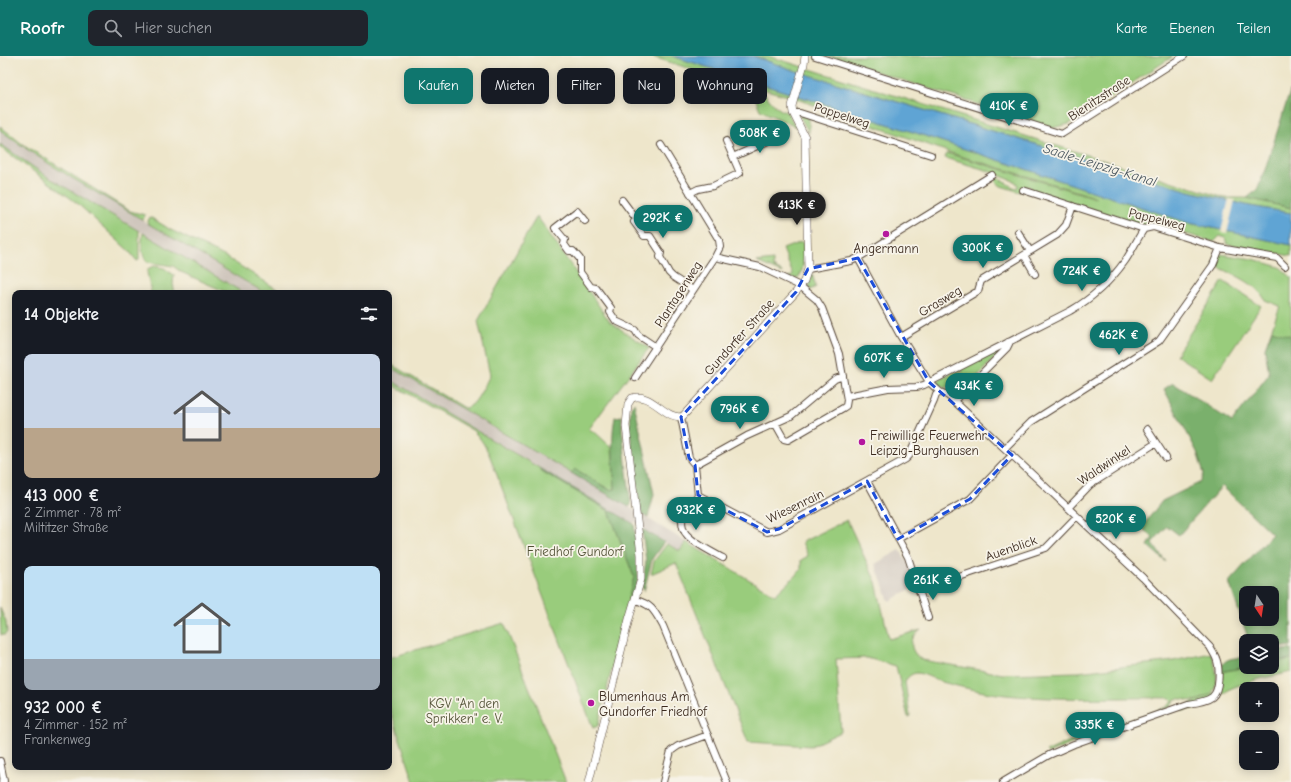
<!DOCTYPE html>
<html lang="de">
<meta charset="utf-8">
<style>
body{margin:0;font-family:"Comic Neue",sans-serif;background:#20242c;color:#f1f3f6;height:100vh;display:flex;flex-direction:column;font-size:15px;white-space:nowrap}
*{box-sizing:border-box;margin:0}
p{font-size:13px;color:#9ea1a6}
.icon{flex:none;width:22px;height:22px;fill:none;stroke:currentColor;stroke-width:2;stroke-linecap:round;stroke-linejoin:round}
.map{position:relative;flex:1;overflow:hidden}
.drawer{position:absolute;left:12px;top:234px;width:380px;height:480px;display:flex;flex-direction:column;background:#171b24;border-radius:8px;box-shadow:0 2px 10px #0003}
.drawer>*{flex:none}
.top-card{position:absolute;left:404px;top:12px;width:380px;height:36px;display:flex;gap:8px}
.needle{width:26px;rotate:168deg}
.tools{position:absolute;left:1239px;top:530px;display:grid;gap:8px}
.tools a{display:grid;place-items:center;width:40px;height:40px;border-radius:8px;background:#171b24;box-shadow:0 2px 10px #0003;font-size:20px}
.price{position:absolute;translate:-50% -34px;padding:0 9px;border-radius:14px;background:#0f766e;color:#fff;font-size:13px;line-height:26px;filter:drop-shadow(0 1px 2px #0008)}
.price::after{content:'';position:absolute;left:50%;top:24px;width:12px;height:9px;margin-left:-6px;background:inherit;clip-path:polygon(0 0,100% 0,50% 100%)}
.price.active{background:#222;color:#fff}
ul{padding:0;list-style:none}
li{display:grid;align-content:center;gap:8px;height:212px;padding:0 12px}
li span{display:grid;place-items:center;height:124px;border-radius:8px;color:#555}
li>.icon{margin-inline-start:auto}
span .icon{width:72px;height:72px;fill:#fffc;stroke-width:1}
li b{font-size:17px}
h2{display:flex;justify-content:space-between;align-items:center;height:48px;padding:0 12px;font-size:17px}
.tag{padding:0 14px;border-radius:8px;background:#171b24;box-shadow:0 2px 10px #0003;font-size:14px;line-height:36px}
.tag.active{background:#0f766e;color:#fff}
header{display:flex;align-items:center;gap:24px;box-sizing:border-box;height:56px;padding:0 20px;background:#0f766e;color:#fff}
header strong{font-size:19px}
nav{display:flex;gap:22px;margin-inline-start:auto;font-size:14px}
.search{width:280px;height:36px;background:#20242c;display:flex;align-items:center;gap:10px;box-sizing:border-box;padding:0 14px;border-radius:8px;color:#9ea1a6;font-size:15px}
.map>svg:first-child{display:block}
.industrial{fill:#ccc2b9}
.green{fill:#99cc7c;stroke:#6a7b4d}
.forest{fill:#7ab06c;stroke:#5a6d45;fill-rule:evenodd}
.water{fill:#5fa4d4;stroke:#4d6779}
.pier{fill:#eee6cb}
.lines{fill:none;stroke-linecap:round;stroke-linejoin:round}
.minor-casing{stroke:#564638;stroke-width:8}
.tertiary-casing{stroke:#564638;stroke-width:8}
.minor{stroke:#fff;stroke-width:6}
.tertiary{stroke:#fff;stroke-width:7}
.marked{fill:none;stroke:#1d4ed8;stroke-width:3;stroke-dasharray:8 5;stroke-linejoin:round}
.poi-dot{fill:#b5179e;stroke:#f7f3e8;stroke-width:1.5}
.labels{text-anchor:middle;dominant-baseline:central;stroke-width:3.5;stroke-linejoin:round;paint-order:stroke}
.street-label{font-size:13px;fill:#3b2a1e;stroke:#f7f3e8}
.poi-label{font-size:13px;fill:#3b2a1e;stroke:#f7f3e8;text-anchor:start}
.park-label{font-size:13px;fill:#525236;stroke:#f7f3e8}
.water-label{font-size:14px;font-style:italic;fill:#48555e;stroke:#f7f3e8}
</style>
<header>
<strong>Roofr</strong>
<div class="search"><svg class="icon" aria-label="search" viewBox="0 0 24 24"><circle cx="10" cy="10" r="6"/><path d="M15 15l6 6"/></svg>Hier suchen</div>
<nav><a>Karte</a><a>Ebenen</a><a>Teilen</a></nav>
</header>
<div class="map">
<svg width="1291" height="726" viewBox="0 0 1291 726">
<rect width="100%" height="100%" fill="#f7f3e8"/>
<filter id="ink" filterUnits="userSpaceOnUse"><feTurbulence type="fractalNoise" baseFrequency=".025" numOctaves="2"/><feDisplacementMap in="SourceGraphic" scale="8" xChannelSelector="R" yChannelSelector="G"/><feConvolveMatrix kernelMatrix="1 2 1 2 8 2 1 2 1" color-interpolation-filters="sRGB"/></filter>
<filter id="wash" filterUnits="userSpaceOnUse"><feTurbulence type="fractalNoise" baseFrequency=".012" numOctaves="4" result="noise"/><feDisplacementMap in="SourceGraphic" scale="16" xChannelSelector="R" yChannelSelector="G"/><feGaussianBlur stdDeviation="0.9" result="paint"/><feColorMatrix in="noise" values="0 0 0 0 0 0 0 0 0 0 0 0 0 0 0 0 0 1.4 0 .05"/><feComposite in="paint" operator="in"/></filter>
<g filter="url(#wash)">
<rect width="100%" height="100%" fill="#eee6cb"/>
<path class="industrial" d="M0,74L21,90L56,113L265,237H244L48,121L0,88Z
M389,310L629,451L686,486L680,495L642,473L641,470L634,465V468L389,323Z
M900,494L908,507L916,530L889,545L875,508Z"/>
<path class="green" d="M650,0H672L916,77L1189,167L1291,189V200L1227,188L1225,182L1220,180L1214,186L1183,177L1152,164L1148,169L1143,170L1031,134L1030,130H1027L1024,133L1022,132L1020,136L1001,130L995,125L997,122C1004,124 1010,131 1017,132L1018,130L1016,126L986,114L945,102L947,97L1096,142L1079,136L960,100L788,40L700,16Z
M753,0H768L1225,142H1247L1291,152V157L1250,150L1189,135L796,15Z
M828,0H1172V1L1069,68L1052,72Z
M763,35C770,45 776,53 788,57L796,71L760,54L754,39Z
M799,59L809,61V77Z
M0,70L21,87L120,149L130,155L145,159L143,164C94,135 45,108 0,74Z
M0,88L48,121L139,175V204L137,205L129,195L77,147L0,91Z
M537,160L610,266L649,292L589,373L596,377L612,392L615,432L613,434H610L575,413L571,417L389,310V307L464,352C475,353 485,328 490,319L478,265Z
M150,161L171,174L226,201L283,237H265L147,167Z
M143,177L244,237H228L181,216L173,210L147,206C141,199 141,186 143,177Z
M801,186L803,187C803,196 807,230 789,221L793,219L783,193Z
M1220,198L1253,203L1280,211L1291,221V310L1265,292L1280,250L1265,244C1257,227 1229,216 1213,209Z
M773,204V211L782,216V217L757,206Z
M154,210L164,212L174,219L173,228L175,237H151L147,216L149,212Z
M812,218L816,231L810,234L809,230Z
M1223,225L1261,250L1212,323L1176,299Z
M999,294L1000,296L971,327L967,322L968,321L967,320L965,321L962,318L963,317L960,313Z
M959,313L961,317L959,319L960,322L945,332L937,328L940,323Z
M389,323L541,413L540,414L609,455L634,521L605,641L600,642L603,649L598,670L593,672L489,398C484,388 480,381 472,374L389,327Z
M961,323L963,325L966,323L969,327L956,341L947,334Z
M847,464L876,526L889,583L921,574C907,583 910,596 922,604L1003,618L1078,616L1173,605L1211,597C1219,618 1222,643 1193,645C1186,645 1184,642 1175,643L1170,651L1075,686L1048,698L1046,696L1059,690L1166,651L1172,645L1170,642C1108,641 1045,646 984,636C970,633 956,630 942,626C936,624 923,617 916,617C911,618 907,621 905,626L910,660L908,661L896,610L867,602L836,603L841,676L811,690L748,686L676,507L651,518L654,505L667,488L680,495L686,486L775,539L801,514V504L808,500L802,486Z
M0,552L6,566L7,576L5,579H1Z
M504,567L566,726H414L389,650V602Z
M1291,603V616L1255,624L1237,630L1230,633L1211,648L1183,655L1181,654V652L1219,635L1220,631V616L1246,611H1272V606Z"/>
<path class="forest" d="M1291,32V152L1247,142L1257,134L1266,111Z
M1272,274L1291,280V590L1272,593V585H1249L1229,526L1272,478L1222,430L1179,479L1167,470L1152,487L1166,506L1148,490L1153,481L1141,472L1162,445L1201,426L1204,418L1197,396L1164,333L1173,327L1232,366L1269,318L1265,292ZM1246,537H1272V563H1246Z
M634,347L654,438L648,462L640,457L630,376L631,350Z
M622,360V373L631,449L629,451L571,417L575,413L610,434L615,433C614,408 610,385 615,361Z
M541,413L634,468L638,505V524L632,542L628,543L634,521L609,455L540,414Z
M642,473L664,486L652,503L644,535L642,532L646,505Z
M1291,593V603L1272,606V596Z
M1246,601V611L1220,616C1223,600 1233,603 1246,601Z"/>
<path class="water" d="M672,0H753L796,15L1189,135L1250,150L1291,157V189L1189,167L916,77Z"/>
<path class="pier" d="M1229,143L1235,144L1227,177L1221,176Z"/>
</g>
<g filter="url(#ink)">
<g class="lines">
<g class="minor-casing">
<path id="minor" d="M815,0L1062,78L1184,0
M793,57H800L931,99
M661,89L719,184L720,191L715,201
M733,101L779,80
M1023,134L1144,173L1153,171L1220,192L1277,202L1285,210
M690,137L698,133L713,130L740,117L726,85
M622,144L637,164L634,166L644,180H650L661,197L660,201L669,217L673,221L693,234
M585,165L577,155L555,172L565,184L564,188L569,195H573L580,203V216L591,231L596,232L611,252L610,256L616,265L635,274L638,279L656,291
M1018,176L1030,195
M1024,199L1035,218
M858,202L901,281L929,326L940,336L947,339L954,345L1143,522L1210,591C1212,595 1215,599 1216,602C1220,612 1220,635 1212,641C1205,646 1195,647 1188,648L1074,688L1049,699L1003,726
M808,213L851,205L858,202L992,119
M901,281L978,235L981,225L1057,179L1066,169L1073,150
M635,322L715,201L760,211L800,230L817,244L822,252L839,298L847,344L846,350L843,352L788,384L784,383L775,367
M847,340L888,332L916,331L924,329L1070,255C1091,243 1110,226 1125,205C1132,195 1137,183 1144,173
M954,345L1007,292L1009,288L1008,286
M681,361L689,402L695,409L698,439L767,476L779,473L906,403L909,400L934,345L936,339L940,336
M1147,373L1166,402
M1005,392L1031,366L1159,285L1213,209L1220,192
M695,409L747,380L791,360L835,323L843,320
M867,425L908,501L928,562
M698,439L682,464C682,468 683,475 687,479C695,488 712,496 723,502
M1068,452L1090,429L1156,387
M898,483L970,443L1012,399
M920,534L1046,492L1077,460
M635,544C652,548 655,556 663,570L727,726
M0,705L4,725L2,726
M663,726L671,695L678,690L708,679"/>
</g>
<g class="tertiary-casing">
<path id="tertiary" d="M589,726L629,563L641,523V499L626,370L628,348L632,342C651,335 667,366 683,360L796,236L804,225L808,213L805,81L793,57L792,50L804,8L805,0"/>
</g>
<use href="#minor" class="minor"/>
<use href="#tertiary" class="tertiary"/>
</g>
</g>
<path class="marked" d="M858,202L929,326L1012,399L970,443L898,483L867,425L779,473L767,476L698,439L695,409L689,402L681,361L796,236L808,213Z"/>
<g class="poi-dot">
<circle cx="886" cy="178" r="4"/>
<circle cx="862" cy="386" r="4"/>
<circle cx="591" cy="647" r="4"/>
</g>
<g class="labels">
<g class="street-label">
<text transform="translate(1099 42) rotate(-33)">Bienitzstraße</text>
<text transform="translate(842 59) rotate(18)">Pappelweg</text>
<text transform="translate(1157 163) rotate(14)">Pappelweg</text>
<text transform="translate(678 238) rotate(-57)">Plantagenweg</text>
<text transform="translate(940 245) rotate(-31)">Grasweg</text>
<text transform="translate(739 281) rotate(-48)">Gundorfer Straße</text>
<text transform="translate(1104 409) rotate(-34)">Waldwinkel</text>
<text transform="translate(795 450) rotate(-26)">Wiesenrain</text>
<text transform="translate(1011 492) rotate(-19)">Auenblick</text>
</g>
<g class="poi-label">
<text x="886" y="192" text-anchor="middle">Angermann</text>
<text x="870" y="379">Freiwillige Feuerwehr<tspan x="870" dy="15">Leipzig-Burghausen</tspan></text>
<text x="599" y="640">Blumenhaus Am<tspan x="599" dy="15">Gundorfer Friedhof</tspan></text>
</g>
<g class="park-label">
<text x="575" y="495">Friedhof Gundorf</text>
<text x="464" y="647">KGV "An den<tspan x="464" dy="15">Sprikken" e. V.</tspan></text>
</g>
<g class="water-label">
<text transform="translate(1100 109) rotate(17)">Saale-Leipzig-Kanal</text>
</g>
</g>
</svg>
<div class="tools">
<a><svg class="needle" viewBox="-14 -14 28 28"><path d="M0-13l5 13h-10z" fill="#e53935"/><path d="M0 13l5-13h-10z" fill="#9ea1a6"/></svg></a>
<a><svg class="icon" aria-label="layers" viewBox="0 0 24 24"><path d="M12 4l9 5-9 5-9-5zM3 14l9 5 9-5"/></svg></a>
<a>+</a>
<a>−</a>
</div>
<b class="price" style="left:1009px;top:71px">410K €</b>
<b class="price" style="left:760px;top:98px">508K €</b>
<b class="price active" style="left:797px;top:170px">413K €</b>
<b class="price" style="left:663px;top:183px">292K €</b>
<b class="price" style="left:983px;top:213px">300K €</b>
<b class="price" style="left:1082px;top:236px">724K €</b>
<b class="price" style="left:1119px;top:300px">462K €</b>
<b class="price" style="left:884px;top:323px">607K €</b>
<b class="price" style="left:974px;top:351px">434K €</b>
<b class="price" style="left:740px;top:374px">796K €</b>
<b class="price" style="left:696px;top:475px">932K €</b>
<b class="price" style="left:1116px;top:484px">520K €</b>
<b class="price" style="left:933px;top:545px">261K €</b>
<b class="price" style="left:1095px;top:690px">335K €</b>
<div class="top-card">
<a class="tag active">Kaufen</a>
<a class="tag">Mieten</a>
<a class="tag">Filter</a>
<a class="tag">Neu</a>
<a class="tag">Wohnung</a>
</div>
<section class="drawer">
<h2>14 Objekte<svg class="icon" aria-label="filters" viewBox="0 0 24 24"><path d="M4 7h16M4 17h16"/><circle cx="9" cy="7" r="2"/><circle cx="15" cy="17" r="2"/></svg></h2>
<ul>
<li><span style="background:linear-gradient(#c9d6e8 60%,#b9a48a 0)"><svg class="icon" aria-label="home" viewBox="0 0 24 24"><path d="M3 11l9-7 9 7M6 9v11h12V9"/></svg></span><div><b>413 000 €</b><p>2 Zimmer · 78 m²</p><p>Miltitzer Straße</p></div></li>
<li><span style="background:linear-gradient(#bfe0f5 75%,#9aa5b1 0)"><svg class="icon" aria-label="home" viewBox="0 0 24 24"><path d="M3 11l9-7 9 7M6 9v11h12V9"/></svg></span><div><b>932 000 €</b><p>4 Zimmer · 152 m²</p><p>Frankenweg</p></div></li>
</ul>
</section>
</div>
